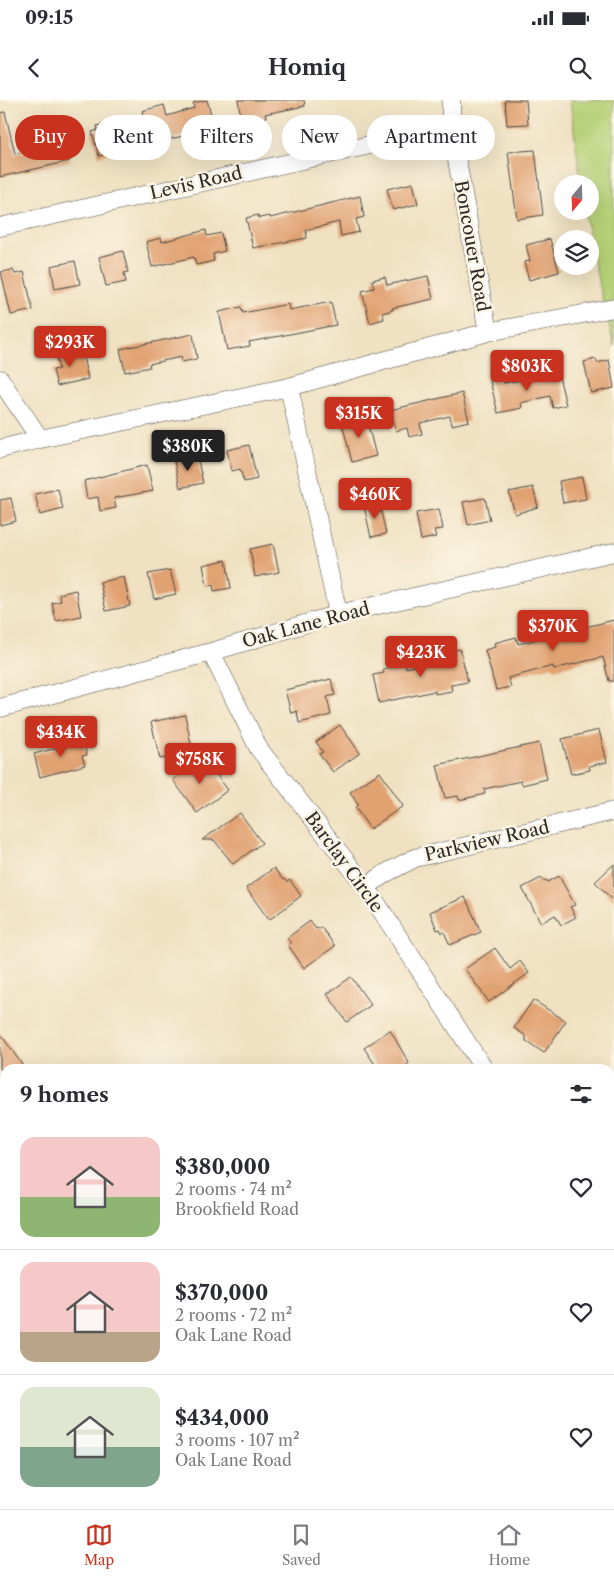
<!DOCTYPE html>
<meta charset="utf-8">
<style>
body{margin:0;font-family:"Libre Caslon Text",serif;background:#f7f7f7;color:#2b2b33;height:100vh;display:flex;flex-direction:column;font-size:19px;white-space:nowrap}
*{box-sizing:border-box;margin:0}
p{font-size:16px;color:#7c7c81}
.icon{flex:none;width:28px;height:28px;fill:none;stroke:currentColor;stroke-width:2;stroke-linecap:round;stroke-linejoin:round}
.map{position:relative;flex:1;overflow:hidden}
.drawer{position:absolute;left:0px;top:964px;width:615px;height:446px;display:flex;flex-direction:column;background:#fff;border-radius:15px 15px 0 0;box-shadow:0 5px 20px #0002}
.drawer>*{flex:none}
.guide{position:absolute;left:15px;top:15px;width:585px;height:45px;display:flex;gap:10px}
.needle{width:32px;rotate:199deg}
.tools{position:absolute;left:554px;top:75px;display:grid;gap:10px}
.tools a{display:grid;place-items:center;width:45px;height:45px;border-radius:50%;background:#fff;box-shadow:0 5px 20px #0002;font-size:25px}
.price{position:absolute;translate:-50% -42px;padding:0 11px;border-radius:5px;background:#c8321e;color:#fff;font-size:16px;line-height:32px;filter:drop-shadow(0 1px 2px #0008)}
.price::after{content:'';position:absolute;left:50%;top:30px;width:15px;height:11px;margin-left:-8px;background:inherit;clip-path:polygon(0 0,100% 0,50% 100%)}
.price.on{background:#222;color:#fff}
ul{padding:0;list-style:none}
li{display:flex;align-items:center;gap:15px;height:125px;padding:0 20px}
li+li{border-top:1px solid #e1e1e2}
li span{display:grid;place-items:center;flex:none;width:140px;height:100px;border-radius:15px;color:#555}
li>.icon{margin-inline-start:auto}
span .icon{width:60px;height:60px;fill:#fffc;stroke-width:1}
li b{font-size:21px}
h2{display:flex;justify-content:space-between;align-items:center;height:60px;padding:0 20px;font-size:21px}
.chip{padding:0 18px;border-radius:22px;background:#fff;box-shadow:0 5px 20px #0002;font-size:18px;line-height:45px}
.chip.on{background:#c8321e;color:#fff}
.status{display:flex;justify-content:space-between;align-items:center;height:35px;padding:0 25px;background:#fff;direction:ltr}
.status svg{height:14px;fill:currentColor}
header{display:flex;justify-content:space-between;align-items:center;height:65px;padding:0 20px;background:#fff;font-size:22px;font-weight:800}
.dock{display:flex;justify-content:space-around;align-items:center;height:70px;border-top:1px solid #e1e1e2;background:#fff;font-size:14px;color:#7c7c81}
.dock a{display:grid;justify-items:center;gap:2px}
.dock .on{color:#c8321e}
.map>svg:first-child{display:block}
.green{fill:#b5d076;stroke:#707e50}
.building{fill:#e1a272}
.lines{fill:none;stroke-linecap:round;stroke-linejoin:round}
.minor-casing{stroke:#484642;stroke-width:19}
.tertiary-casing{stroke:#484642;stroke-width:24}
.minor{stroke:#fff;stroke-width:18}
.tertiary{stroke:#fff;stroke-width:22}
.labels{text-anchor:middle;dominant-baseline:central;stroke-width:5;stroke-linejoin:round;paint-order:stroke}
.street-label{font-size:18px;fill:#2b2b2b;stroke:#fcf5e5}
</style>
<div class="status"><b>09:15</b><svg viewBox="0 0 49 12"><path d="M0 12V9h3v3zM5 12V6h3v6zM10 12V3h3v9zM15 12V0h3v12zM26 1h20v11H26zM47 4h2v5h-2z"/></svg></div>
<header><svg class="icon" aria-label="back" viewBox="0 0 24 24"><path d="M15 5l-7 7 7 7"/></svg>Homiq<svg class="icon" aria-label="search" viewBox="0 0 24 24"><circle cx="10" cy="10" r="6"/><path d="M15 15l6 6"/></svg></header>
<div class="map">
<svg width="614" height="1409" viewBox="0 0 614 1409">
<rect width="100%" height="100%" fill="#fcf5e5"/>
<filter id="ink" filterUnits="userSpaceOnUse"><feTurbulence type="fractalNoise" baseFrequency=".02" numOctaves="2"/><feDisplacementMap in="SourceGraphic" scale="10" xChannelSelector="R" yChannelSelector="G"/><feConvolveMatrix kernelMatrix="1 2 1 2 8 2 1 2 1" color-interpolation-filters="sRGB"/></filter>
<filter id="wash" filterUnits="userSpaceOnUse"><feTurbulence type="fractalNoise" baseFrequency=".0096" numOctaves="4" result="noise"/><feDisplacementMap in="SourceGraphic" scale="20" xChannelSelector="R" yChannelSelector="G"/><feGaussianBlur stdDeviation="1.12" result="paint"/><feColorMatrix in="noise" values="0 0 0 0 0 0 0 0 0 0 0 0 0 0 0 0 0 1.4 0 .05"/><feComposite in="paint" operator="in"/></filter>
<g filter="url(#wash)">
<rect width="100%" height="100%" fill="#efe1c1"/>
<path class="green" d="M570,0H614V246L592,155L585,111H590V84H581Z
M610,1368H614V1409H494L498,1405H610Z"/>
<g id="blocks">
<path class="building" d="M207,0L215,28L151,44L142,11L164,5L167,16L194,8L193,3Z
M238,0H304L305,6L265,14L266,17L242,22Z
M505,0H526L528,24L507,25Z
M5,12L15,54L44,46L42,41L64,36L70,61L0,77V13Z
M113,22L115,29L118,28L124,49L99,56L92,32L98,30L97,26Z
M535,50L543,115L517,119L508,52Z
M413,83L418,104L393,110L387,89Z
M360,96L364,117L356,119L359,132L341,136L339,122L306,130L307,138L253,148L246,118L258,115L259,118L270,116V118Z
M206,130L207,136L221,133L225,151L213,154L214,161L196,165L194,157L152,167L146,142L161,138L162,142Z
M550,139L559,172L529,180L524,162L530,161L526,145Z
M123,151L128,172L124,173L126,182L106,186L99,157Z
M75,161L80,184L55,189L51,166Z
M13,170L15,174L24,172L33,210L11,215L1,172Z
M428,176L433,199L392,208L393,210L382,213L384,219L370,223L362,191L374,188L372,180L385,177L387,185Z
M331,202L336,225L249,242L250,246L227,250L219,212L241,207L243,213L288,204L289,210Z
M193,234L197,259L182,262L181,257L149,264L150,267L125,272L120,249Z
M70,248L72,255L82,252L88,279L57,286L53,270L59,269L55,251Z
M596,259L597,263L609,260L614,288L591,293L584,262Z
M558,272L566,305L553,308L550,296L521,303L522,308L498,313L490,281L503,278L504,283L516,281Z
M462,293L469,321L452,325L450,316L420,323L422,334L409,337L407,328L396,331L390,310Z
M366,317L376,356L352,362L342,323Z
M249,345L257,379L244,382L240,369L232,371L227,350Z
M197,356L203,383L180,388L174,361Z
M147,365L153,391L114,398L116,408L100,411L98,397L87,399L84,381Z
M582,377L586,399L563,403L559,381Z
M533,387L538,407L515,414L509,392Z
M58,389L63,409L40,415L35,394Z
M11,398L16,421L0,425V400Z
M485,398L490,420L468,425L463,402Z
M379,403L386,434L371,437L364,406Z
M439,409L443,429L434,430L436,437L421,440L416,413Z
M273,444L279,472L255,477L250,449Z
M226,460L231,488L214,491L213,485L207,486L203,465Z
M170,470L176,494L154,499L148,474Z
M124,477L130,506L106,511L100,482Z
M76,490L81,516L56,521L52,503L61,501L59,494Z
M614,520V581H609L603,557L554,569L553,566L508,578L511,587L496,590L485,550L495,547L494,543L516,537L518,544L550,536L548,530L572,523L573,530Z
M460,549L468,582L451,585L452,591L435,594V591L379,603L373,575L384,573L383,569L405,564L406,568L439,560L438,554Z
M331,579L335,595L327,597L331,615L299,623L297,611L291,613L285,590Z
M185,615L193,653L160,659L151,622Z
M340,625L360,653L333,672L319,654L323,652L316,642Z
M599,630L607,662L589,666L590,670L571,674L562,639Z
M72,637L74,642L82,640L87,655L82,656L85,665L40,677L34,654L61,647L60,640Z
M539,643L547,679L522,685L521,681L484,689L485,694L459,700L458,696L445,698L437,665Z
M203,657L228,690L197,713L173,680Z
M380,672L403,706L370,729L355,707L358,705L350,692Z
M240,713L262,743L233,764L214,740H202Z
M614,764V801L595,782Z
M274,768L283,780L284,779L287,782L290,780L301,796L269,820L246,788Z
M559,776L575,805L570,807L576,817L561,825L555,815L541,823L522,788L541,778L543,781L546,780L548,782Z
M465,797L481,832L450,845L444,832L442,833L440,829L437,830L430,812Z
M310,821L316,829L321,827L335,846L304,868L288,845L291,843L287,838Z
M495,848L510,869L520,861L529,873L489,902L465,869Z
M351,877L371,905L347,922L327,894Z
M533,900L566,921L544,953L526,941V936L514,928Z
M390,930L409,963L402,969H378L364,948Z
M0,933L25,969H0Z"/>
</g>
</g>
<g filter="url(#ink)">
<use href="#blocks" fill-opacity="0" stroke="#484642" stroke-width="1"/>
<g class="lines">
<g class="minor-casing">
<path id="minor" d="M451,0V27L488,232
M0,127L451,27
M0,279L40,339
M289,287L338,514
M0,349L40,339L289,287L488,232L614,208
M211,552L259,649L366,787L484,969
M0,608L211,552L338,514L614,452
M366,787L386,773L415,758L614,711
M610,1013H614
M0,1061L5,1069
M610,1359H614
M100,1409L103,1405"/>
</g>
<g class="tertiary-casing">
<path id="tertiary" d="M610,1278L614,1274
M471,1409L475,1405"/>
</g>
<use href="#minor" class="minor"/>
<use href="#tertiary" class="tertiary"/>
</g>
</g>
<g class="labels">
<g class="street-label">
<text transform="translate(196 83) rotate(-13)">Levis Road</text>
<text transform="translate(472 146) rotate(80)">Boncouer Road</text>
<text transform="translate(306 525) rotate(-15)">Oak Lane Road</text>
<text transform="translate(487 741) rotate(-13)">Parkview Road</text>
<text transform="translate(344 762) rotate(54)">Barclay Circle</text>
</g>
</g>
</svg>
<div class="tools">
<a><svg class="needle" viewBox="-14 -14 28 28"><path d="M0-13l5 13h-10z" fill="#e53935"/><path d="M0 13l5-13h-10z" fill="#7c7c81"/></svg></a>
<a><svg class="icon" aria-label="layers" viewBox="0 0 24 24"><path d="M12 4l9 5-9 5-9-5zM3 14l9 5 9-5"/></svg></a>
</div>
<b class="price" style="left:70px;top:268px">$293K</b>
<b class="price" style="left:527px;top:292px">$803K</b>
<b class="price" style="left:359px;top:339px">$315K</b>
<b class="price on" style="left:188px;top:372px">$380K</b>
<b class="price" style="left:375px;top:420px">$460K</b>
<b class="price" style="left:553px;top:552px">$370K</b>
<b class="price" style="left:421px;top:578px">$423K</b>
<b class="price" style="left:61px;top:658px">$434K</b>
<b class="price" style="left:200px;top:685px">$758K</b>
<div class="guide">
<a class="chip on">Buy</a>
<a class="chip">Rent</a>
<a class="chip">Filters</a>
<a class="chip">New</a>
<a class="chip">Apartment</a>
</div>
<section class="drawer">
<h2>9 homes<svg class="icon" aria-label="filters" viewBox="0 0 24 24"><path d="M4 7h16M4 17h16"/><circle cx="9" cy="7" r="2"/><circle cx="15" cy="17" r="2"/></svg></h2>
<ul>
<li><span style="background:linear-gradient(#f6c9c9 60%,#8fb573 0)"><svg class="icon" aria-label="home" viewBox="0 0 24 24"><path d="M3 11l9-7 9 7M6 9v11h12V9"/></svg></span><div><b>$380,000</b><p>2 rooms · 74 m²</p><p>Brookfield Road</p></div><svg class="icon" aria-label="heart" viewBox="0 0 24 24"><path d="M12 20l-8-8c-3-5 5-10 8-4 3-6 11-1 8 4z"/></svg></li>
<li><span style="background:linear-gradient(#f6c9c9 70%,#b9a48a 0)"><svg class="icon" aria-label="home" viewBox="0 0 24 24"><path d="M3 11l9-7 9 7M6 9v11h12V9"/></svg></span><div><b>$370,000</b><p>2 rooms · 72 m²</p><p>Oak Lane Road</p></div><svg class="icon" aria-label="heart" viewBox="0 0 24 24"><path d="M12 20l-8-8c-3-5 5-10 8-4 3-6 11-1 8 4z"/></svg></li>
<li><span style="background:linear-gradient(#dfe7d0 60%,#7fa58c 0)"><svg class="icon" aria-label="home" viewBox="0 0 24 24"><path d="M3 11l9-7 9 7M6 9v11h12V9"/></svg></span><div><b>$434,000</b><p>3 rooms · 107 m²</p><p>Oak Lane Road</p></div><svg class="icon" aria-label="heart" viewBox="0 0 24 24"><path d="M12 20l-8-8c-3-5 5-10 8-4 3-6 11-1 8 4z"/></svg></li>
</ul>
</section>
</div>
<nav class="dock">
<a class="on"><svg class="icon" aria-label="map" viewBox="0 0 24 24"><path d="M3 6l6-2 6 2 6-2v14l-6 2-6-2-6 2zM9 4v14M15 6v14"/></svg>Map</a>
<a><svg class="icon" aria-label="saved" viewBox="0 0 24 24"><path d="M7 4h10v16l-5-4-5 4z"/></svg>Saved</a>
<a><svg class="icon" aria-label="home" viewBox="0 0 24 24"><path d="M3 11l9-7 9 7M6 9v11h12V9"/></svg>Home</a>
</nav>
